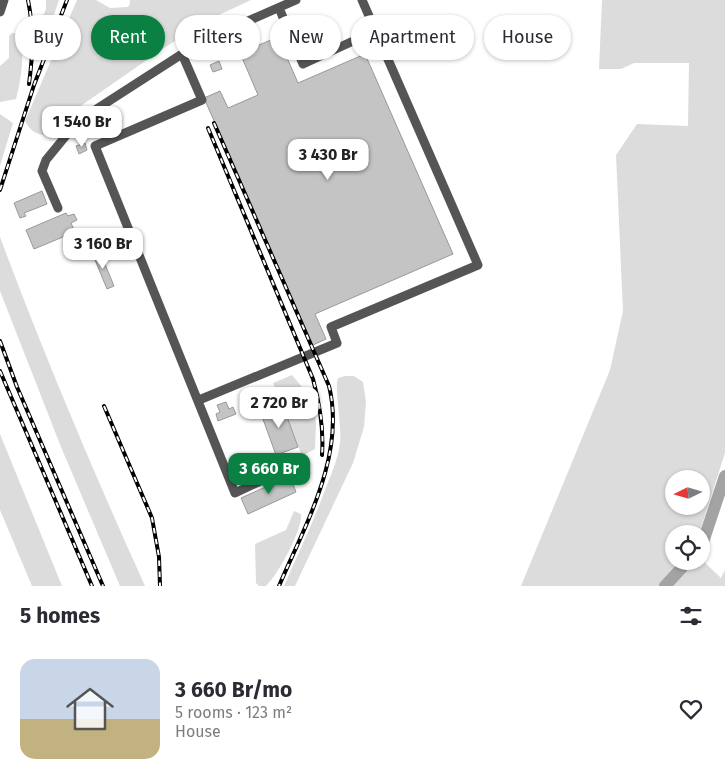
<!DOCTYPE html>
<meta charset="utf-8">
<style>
body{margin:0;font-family:"Fira Sans",sans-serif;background:#f2f2f3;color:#2b2b33;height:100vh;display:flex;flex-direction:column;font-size:19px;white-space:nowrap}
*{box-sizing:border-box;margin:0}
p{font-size:16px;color:#7c7c81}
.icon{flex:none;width:28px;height:28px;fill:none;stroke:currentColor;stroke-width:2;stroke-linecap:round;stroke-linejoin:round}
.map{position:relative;height:586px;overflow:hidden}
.sheet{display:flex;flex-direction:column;background:#fff;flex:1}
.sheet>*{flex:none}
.banner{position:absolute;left:15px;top:15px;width:695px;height:45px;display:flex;gap:10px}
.needle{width:32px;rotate:265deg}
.fabs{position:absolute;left:665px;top:470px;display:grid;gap:10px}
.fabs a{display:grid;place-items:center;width:45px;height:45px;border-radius:50%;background:#fff;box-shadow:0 1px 4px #0004;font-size:25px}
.price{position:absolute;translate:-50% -42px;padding:0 11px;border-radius:10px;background:#fff;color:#222;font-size:16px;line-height:32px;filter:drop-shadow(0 1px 2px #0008)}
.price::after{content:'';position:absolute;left:50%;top:30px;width:15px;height:11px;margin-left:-8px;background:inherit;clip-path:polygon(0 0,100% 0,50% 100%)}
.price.current{background:#0b8043;color:#fff}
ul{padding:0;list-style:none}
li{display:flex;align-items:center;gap:15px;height:125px;padding:0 20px}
li span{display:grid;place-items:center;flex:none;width:140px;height:100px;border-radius:15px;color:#555}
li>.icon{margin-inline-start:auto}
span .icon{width:60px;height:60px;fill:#fffc;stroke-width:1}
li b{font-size:21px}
h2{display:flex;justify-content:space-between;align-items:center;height:60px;padding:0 20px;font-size:21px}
.tag{padding:0 18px;border-radius:22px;background:#fff;box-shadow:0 1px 4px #0004;font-size:18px;line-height:45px}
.tag.current{background:#0b8043;color:#fff}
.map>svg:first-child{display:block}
.green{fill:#dcdcdc;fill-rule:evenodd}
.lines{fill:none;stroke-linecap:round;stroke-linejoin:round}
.river{stroke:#a3a3a3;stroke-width:12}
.building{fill:#c4c4c4;stroke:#999}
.minor{stroke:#555;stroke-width:9}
.rail-casing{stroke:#000;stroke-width:4}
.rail{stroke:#fff;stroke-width:2;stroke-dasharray:5.5;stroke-linecap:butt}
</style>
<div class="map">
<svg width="725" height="586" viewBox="0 0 725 586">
<rect width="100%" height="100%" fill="#fff"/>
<path class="green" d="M46,0H59L41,53L39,57H36L39,21L40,16L44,14L46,9Z
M77,0H96L110,8L128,7L130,4V0H251L208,20L164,48L72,112L51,136C39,135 31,133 25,121Z
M602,0H725V453L699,534H674V561H701V559L721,578L725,570V586H521L610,370L623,311L616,155L637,124L688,126L689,63H634L621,69H599ZM674,479H701V506H674Z
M12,33L20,34C25,54 21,80 16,99L0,102V66L9,58V36Z
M0,114L13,123L0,166Z
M0,237C44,355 93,471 145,586H120L61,447L0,291Z
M292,375L312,399L316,423L315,449L302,456L273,383Z
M345,376H354L363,382L366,402L364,427L353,463L295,586H284C298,554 313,523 325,490C331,475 338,459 340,443C342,427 334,387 338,378Z
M0,434L62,586H32L0,510Z
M294,511L301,514C303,529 278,575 266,586H259L256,583L255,544L286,530Z"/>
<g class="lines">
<path class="river" d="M701,548L725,476
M665,586L688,561"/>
</g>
<path class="building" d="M278,37L298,83L365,54L453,254L315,314L326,339L313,345L204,98L220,91L228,108L258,95L240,53Z
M219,61L222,69L213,72L210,65Z
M85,143L87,150L79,154L76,146Z
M42,191L47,204L24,213L26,216L20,218L14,203Z
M66,213L68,216L74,214L77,220L71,223L75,232L34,249L26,230Z
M100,252L114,286L107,289L93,255Z
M226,402L229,409L233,407L236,414L218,421L216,414L220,412L217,405Z
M282,403L298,447L276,455L260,411Z
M290,476L296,492L248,514L241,498Z"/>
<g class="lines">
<path class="minor" d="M279,8L303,64L375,31
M0,12L4,0
M58,208L42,171L46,160L78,121L182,54
M199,400L337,343L331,327L478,265L362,0
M290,467L235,493L95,146L202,100L182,54L232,28L296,0"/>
<g class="rail-casing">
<path id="rail" d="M28,0C34,30 33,54 29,84
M214,123L329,386C346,455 305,525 279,586
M208,128L313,379C320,405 324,428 322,455
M0,190L34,85L67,0
M0,341L17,387L103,586
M0,371L92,586
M104,406L152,518L159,557L160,586"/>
</g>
<use href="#rail" class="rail"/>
</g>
</svg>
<div class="fabs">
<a><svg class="needle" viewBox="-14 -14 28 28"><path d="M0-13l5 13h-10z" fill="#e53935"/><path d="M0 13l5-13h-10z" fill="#7c7c81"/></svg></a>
<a><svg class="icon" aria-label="locate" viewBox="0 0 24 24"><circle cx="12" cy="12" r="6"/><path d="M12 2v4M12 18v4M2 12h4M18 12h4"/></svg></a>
</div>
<b class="price" style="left:82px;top:148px">1 540 Br</b>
<b class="price" style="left:328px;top:181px">3 430 Br</b>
<b class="price" style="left:103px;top:270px">3 160 Br</b>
<b class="price" style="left:279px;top:429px">2 720 Br</b>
<b class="price current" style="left:269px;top:495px">3 660 Br</b>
<div class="banner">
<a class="tag">Buy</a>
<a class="tag current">Rent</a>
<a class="tag">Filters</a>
<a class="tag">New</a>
<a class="tag">Apartment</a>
<a class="tag">House</a>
</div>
</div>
<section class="sheet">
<h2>5 homes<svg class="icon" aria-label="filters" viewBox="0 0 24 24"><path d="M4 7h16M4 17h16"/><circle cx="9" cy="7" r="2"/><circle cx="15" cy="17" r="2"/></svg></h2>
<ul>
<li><span style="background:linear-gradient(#c9d6e8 60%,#c2b280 0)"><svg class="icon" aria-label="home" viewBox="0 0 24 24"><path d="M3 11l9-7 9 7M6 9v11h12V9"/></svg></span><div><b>3 660 Br/mo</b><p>5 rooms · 123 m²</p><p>House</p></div><svg class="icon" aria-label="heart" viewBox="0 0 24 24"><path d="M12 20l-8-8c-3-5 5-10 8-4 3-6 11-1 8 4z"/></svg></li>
</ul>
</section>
